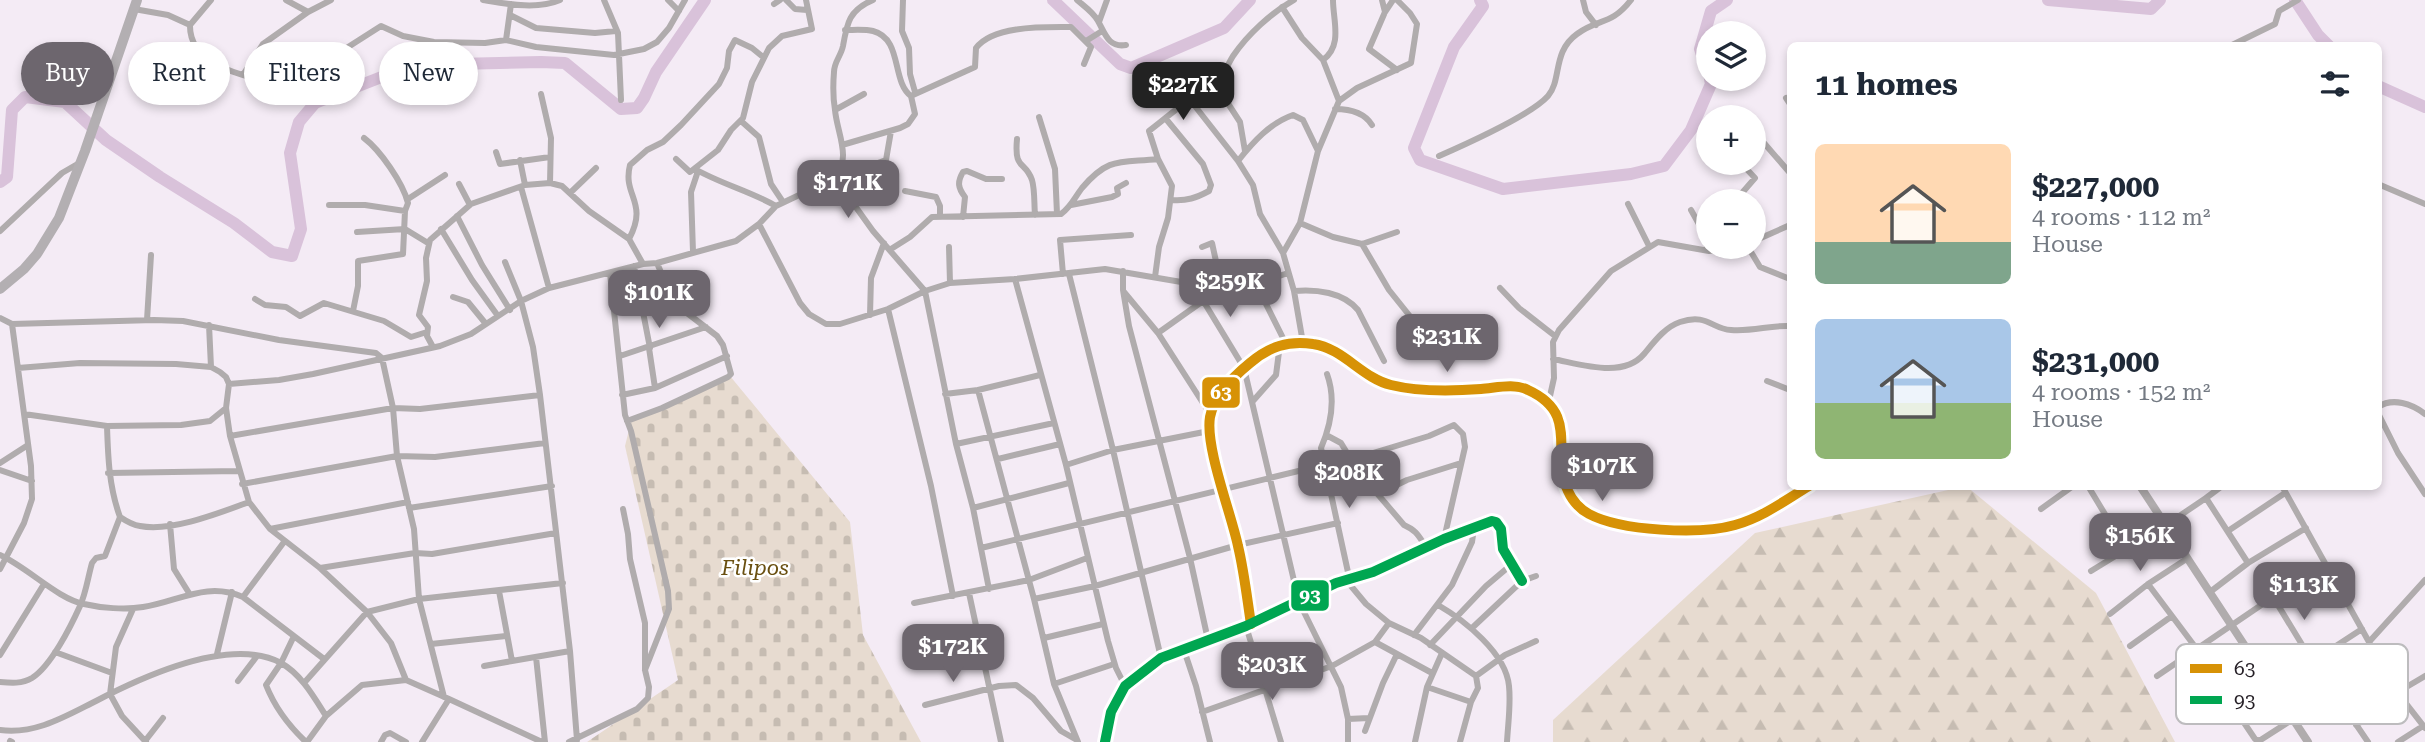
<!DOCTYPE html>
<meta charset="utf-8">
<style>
body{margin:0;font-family:"Roboto Serif",serif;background:#f6f6f7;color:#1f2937;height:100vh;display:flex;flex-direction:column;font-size:26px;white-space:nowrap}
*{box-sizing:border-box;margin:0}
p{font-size:23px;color:#747a83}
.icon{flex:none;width:38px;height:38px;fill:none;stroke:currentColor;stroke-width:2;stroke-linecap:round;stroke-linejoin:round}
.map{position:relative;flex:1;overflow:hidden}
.drawer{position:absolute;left:1787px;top:42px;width:595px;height:448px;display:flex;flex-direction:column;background:#fff;border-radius:10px;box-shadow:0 4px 10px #0003}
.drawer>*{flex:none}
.hud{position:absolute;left:21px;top:42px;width:665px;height:63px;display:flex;gap:14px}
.controls{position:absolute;left:1696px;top:21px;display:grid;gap:14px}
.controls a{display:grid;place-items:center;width:70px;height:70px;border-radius:50%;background:#fff;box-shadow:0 4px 10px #0003;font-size:35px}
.price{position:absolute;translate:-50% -60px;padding:0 16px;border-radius:14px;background:#6d666e;color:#fff;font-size:23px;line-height:46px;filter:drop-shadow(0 2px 4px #0008)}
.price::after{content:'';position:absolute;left:50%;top:42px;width:21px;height:16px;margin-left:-10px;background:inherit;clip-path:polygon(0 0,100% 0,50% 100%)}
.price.selected{background:#222;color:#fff}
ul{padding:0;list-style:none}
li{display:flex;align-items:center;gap:21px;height:175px;padding:0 28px}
li span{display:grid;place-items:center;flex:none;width:196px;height:140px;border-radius:10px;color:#555}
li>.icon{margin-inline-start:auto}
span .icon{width:84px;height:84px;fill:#fffc;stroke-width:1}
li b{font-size:30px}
h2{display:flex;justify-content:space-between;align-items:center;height:84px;padding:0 28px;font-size:30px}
.chip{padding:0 24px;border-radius:32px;background:#fff;box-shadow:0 4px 10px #0003;font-size:24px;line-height:63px}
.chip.selected{background:#6d666e;color:#fff}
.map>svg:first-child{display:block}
.forest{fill:url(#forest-firs)}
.cemetery{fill:url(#cemetery-stones)}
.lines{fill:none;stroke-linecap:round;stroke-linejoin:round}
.river{stroke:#d9c2da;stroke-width:12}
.minor{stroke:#b0acad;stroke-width:6}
.tertiary{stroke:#b0acad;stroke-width:8}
.primary{stroke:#b3afb2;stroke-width:10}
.bus-1-casing{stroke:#fff;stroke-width:16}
.bus-2-casing{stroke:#fff;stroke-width:16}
.bus-1{stroke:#d79206;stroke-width:10}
.bus-2{stroke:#00a651;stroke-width:10}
.labels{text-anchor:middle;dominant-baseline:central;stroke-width:5;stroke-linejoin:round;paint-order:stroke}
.park-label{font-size:21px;font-style:italic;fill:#6a5011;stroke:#fff}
.key{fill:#fff;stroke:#bdbcbe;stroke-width:2}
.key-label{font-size:19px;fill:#241e25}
.line-badge{stroke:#fff;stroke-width:2.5}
.badge-label{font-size:19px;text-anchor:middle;font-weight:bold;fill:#fff}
</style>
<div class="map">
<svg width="2425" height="742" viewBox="0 0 2425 742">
<defs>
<pattern id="forest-firs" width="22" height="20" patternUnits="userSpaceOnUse" patternTransform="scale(1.75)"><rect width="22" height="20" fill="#e7dbd0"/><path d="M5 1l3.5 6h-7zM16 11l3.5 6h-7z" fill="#c6bcb2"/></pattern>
<pattern id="cemetery-stones" width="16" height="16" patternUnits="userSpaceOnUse" patternTransform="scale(1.75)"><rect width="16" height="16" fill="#e7dbd0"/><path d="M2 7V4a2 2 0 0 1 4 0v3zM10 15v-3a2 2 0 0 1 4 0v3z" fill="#c6bcb2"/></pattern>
</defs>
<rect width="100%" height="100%" fill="#f4ebf5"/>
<path class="forest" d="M1966,486L2096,593L2175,742H1553V720L1755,533Z"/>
<path class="cemetery" d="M730,376L850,522L863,635L921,742H587L678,680L625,446L632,418Z"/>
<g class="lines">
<path class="river" d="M1053,0L1120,64L1131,68L1224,28L1250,0
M1480,0L1483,6L1454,47L1414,148L1420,160L1503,189L1631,174L1664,166L1691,130L1711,84L1710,79
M2048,0L2151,9L2160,0
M2295,0L2318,35L2329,46
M1708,74L1700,49L1711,11L1727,0
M2378,86L2425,107
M0,182L7,177L12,110L25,97L65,102L106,140L160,177L234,223L272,252L292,256L301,229L290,153L299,122L315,103L402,69L456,64L541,62L565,63L621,109L637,108L644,98L656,72L705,0"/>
<path class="minor" d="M211,0L190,25C189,68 248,76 280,85L288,84L298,79L381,26L403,36L434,42L485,43L506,40L536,47L614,55L644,49L657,42L669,28L685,0
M286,0L308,12L331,0
M483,0C507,4 537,10 560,0
M604,0L618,33L621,100
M668,0L679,11
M786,0L795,9L807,10
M903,0L902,31L909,48L910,74L915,92
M1077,0C1084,6 1094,13 1098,21C1105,33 1108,48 1126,45
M1382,0L1385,12
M1393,0L1385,12L1369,49L1397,70
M1583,0L1586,12L1596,25
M774,4L780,0
M1282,7L1302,38L1323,60L1339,101
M134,9L168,15L190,25
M510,15L536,28L595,33L616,31
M1099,22L1107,0
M845,30C854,30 865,29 873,31C903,39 891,81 911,96
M506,40L511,4
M1086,41L1102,31
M1897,45V46
M2230,46L2275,24L2279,11L2298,0
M1323,60C1343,45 1333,21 1333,0
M243,75L263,44L308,12
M1216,85L1240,122L1245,151
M541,94L551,138L550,183
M1786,98L1790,104
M1191,101L1238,161L1253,185L1260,214L1283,253L1294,291L1303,343
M1335,109C1350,109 1364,112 1372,125
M835,110L864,94
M1729,114L1731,117
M1039,117L1055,169L1057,214
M1166,119L1203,164L1211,185L1209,191C1196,198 1187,201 1172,200
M741,121L759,137L771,184L783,202
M1017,139C1014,171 1025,160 1032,180C1035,190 1034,204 1035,215
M1764,143L1790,173
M842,145L900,128L908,124L915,114L911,96L913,95L975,67L976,48C993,25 1045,27 1071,27L1091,47L1084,64
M496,152L500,164L550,157
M1439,156C1464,145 1531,115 1548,96C1562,80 1552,52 1577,34C1598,18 1611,26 1631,0
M676,159L690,172L718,150L731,130L743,118L752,82L769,48L782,36L812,29L806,0
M520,160L525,185
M1238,161C1253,142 1270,123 1293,115L1303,120L1318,151
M695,169C721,184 750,191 776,206
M842,170H859L886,160L891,131
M835,178C852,158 837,133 835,110C833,98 833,84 834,72C834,62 841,56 843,46C847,23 849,10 873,0
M459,184L470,205
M2378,184L2425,204
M521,187L549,288
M905,191L936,197L940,206V216
M570,193L596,168
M408,199L445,175
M1735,201L1755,178L1741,163
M1628,204L1649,246
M329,205H365L405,211
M1071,205L1112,197L1118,194L1117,188L1126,183
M1691,210L1700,226L1709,251
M457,216L482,265L510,310
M963,217L965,197C958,188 957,182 963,172L967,171L986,179H1002
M1300,223L1333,237L1362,244L1397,232
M759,224L776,206L835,178L873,231L925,291L956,444L973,508L989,589
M441,229L472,280L498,316
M0,231L62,173L81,162
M357,232L405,229L428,243
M629,239C649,202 622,196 630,165L647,150L663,142L681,125L719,84L727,68L729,51L735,40L752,48L763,57
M1754,241L1790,225
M1362,244L1389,290L1421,330
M949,247L950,283
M1202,247L1212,243L1221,284
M1748,247L1760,267L1790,279
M891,249L910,237L932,217L1061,214C1071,207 1075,197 1082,188C1109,156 1121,163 1158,159
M693,252L691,192L698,171
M1283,253L1300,223L1318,151L1339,101L1357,88L1411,63L1417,24L1410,13L1397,0
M505,262L521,301L533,347L540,395L570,651L577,740
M634,266L650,348
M1123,271V290L1129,326L1190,558L1208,640
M610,273L625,415L631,431L668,591L669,609L645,670
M1063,274L1060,240L1131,235
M1069,274L1113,450L1161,658
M1155,277L1159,247L1168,218L1172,186L1158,159L1149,131C1165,119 1199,89 1216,85C1223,76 1227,66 1233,56C1248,34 1271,13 1294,0
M1015,279L1066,465L1108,641L1116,668L1125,686
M1193,284L1244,368L1299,602L1341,687L1348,719V742
M1256,284L1285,342
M1500,288L1519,308L1555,336
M1294,291C1316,289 1343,292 1358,310L1384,361
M1124,292L1158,333L1210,414
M453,297L468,302L486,324
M255,299L265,305L286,307L300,316L324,303L384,321L411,337L427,332
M888,309L931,486L953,596
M353,311L358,286V261L403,254L405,211L408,203C403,183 380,150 364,138
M870,315L871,278L884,243
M0,318L12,324L154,320L183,321L279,340L376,353L382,358L393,408L397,456L414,529L419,599L444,697
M147,320L151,255
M209,325L211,367
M1158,333L1203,301
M433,347L427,336L428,327L419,315L427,281L426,258L430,240L471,204L525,185L550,183L562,186L589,211L629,239L643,264
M649,348L655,388
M620,356L706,327
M1553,359C1580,364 1623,379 1644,354C1654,342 1665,327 1680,322C1707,313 1712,329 1731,330C1751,332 1771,325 1790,326
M18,368L80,363L176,364L211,367L220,372L226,377L229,384L226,408L230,436L249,502L270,529L320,568L367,612L419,599L563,583
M1327,374C1336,399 1331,425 1321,448L1351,586L1366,604L1389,623L1421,638L1476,676L1478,688L1471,702L1460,742
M1767,381L1790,390
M229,384L279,380L313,374L440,346L471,334L521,301L549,288L643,264L657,263L736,241L759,224L800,303L809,314L826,324H840L888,309L925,291L950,283L1015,279L1105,269L1193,284H1256L1288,273
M978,390L1034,599L1054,684L1078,742
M945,394L978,390L1040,375
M622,395L655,388L727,356
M1253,401L1276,375L1280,344
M1548,405L1554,378L1553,342L1559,330L1611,271L1658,242L1709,251L1739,247
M2378,407C2393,397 2412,404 2425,414
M2378,413L2398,453L2425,494
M24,414L107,426L181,425L210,421L226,408
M627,421L662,408L728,377L731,374L723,345L717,336L674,303L657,263
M107,426C108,457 109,487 120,517C126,521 132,525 140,526C172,532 219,513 249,502
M230,436L393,408L420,409L540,395
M1328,436L1341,443L1358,471L1404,525C1417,531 1418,535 1426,547
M956,444L1054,423
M998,459L1060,444
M0,463L28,445
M1066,465L1113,450L1209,431
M0,470L32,481
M108,473L238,471
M242,484L397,456L435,457L545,443
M2088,486L2126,549
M2282,486L2369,642
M1378,494L1407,480L1461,463
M2206,498L2222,486
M409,508L552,486
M973,508L1069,483
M2041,509L2073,486
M170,524L174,569L189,593
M270,529L408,502
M2228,531L2285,493
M981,548L1373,453L1429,436L1454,425L1463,434L1465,447L1444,539
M0,555C27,567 58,599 84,604C101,608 125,610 143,607C178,602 206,581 243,597L324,659
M320,568L415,553L432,554L556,533
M0,569L24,523L32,499L31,466L12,324
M2091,571L2166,525L2206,498L2248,563
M2425,580L2369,642L2401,697L2425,728
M2148,584L2196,648
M499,591L512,661L570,651
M2210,592L2248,563L2306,528
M969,593L1001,742
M243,597L284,542
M2273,597L2312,661
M1034,599L1095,586L1238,545L1338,523
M914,603L1029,580L1087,558
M1438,605C1464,620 1506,653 1509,686C1511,705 1508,723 1507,742
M133,609L116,647L110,694L122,716L146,742
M2110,614L2148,584L2188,558
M1251,624L1336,583L1373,572L1444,539L1492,521L1500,525L1503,549L1522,581
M1246,626L1281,742
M1472,628L1522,581L1536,576
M1414,635L1452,585L1472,542L1474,528
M294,636L281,663L266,685C275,708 288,725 306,742
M1044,638L1103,624
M1375,642L1432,673
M431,644L506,636
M1430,645L1486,586L1512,564
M2130,646L2172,616
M1184,650L1196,686L1210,742
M55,652L112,673
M217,654L232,592
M0,655L44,584
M536,657L545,742
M484,666L512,661
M1476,676L1505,655L1536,641
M2157,676L2273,597L2327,565
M238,681L257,656
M2216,681L2255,739L2259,741L2380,663
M0,682C11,683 22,684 32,678C51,666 71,626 80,606C86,593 88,577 92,563L96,558L105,556L120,517
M304,683L367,612L391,643L406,680
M1054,684L1114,664
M1427,687L1442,653
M2273,687L2362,629
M2334,692L2368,742
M2398,692L2425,676
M2181,703L2253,657
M925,705L999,686L1016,685L1033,698L1061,731L1077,740
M1202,712L1332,666L1375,642L1389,623
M1348,719L1369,718
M2356,725L2401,697
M0,730C35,735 66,716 96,701C142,677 230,636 281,663C301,674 314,697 326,716
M1365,731L1383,683L1397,654
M10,741L12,742
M145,741L163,718
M307,742L326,716L362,685L406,680L449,699
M381,742L385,735L390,733L406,742
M422,742L449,699L542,742
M569,742L637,709L648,698L649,687L645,670V623L630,559L628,534L623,509
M1415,742L1427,687L1471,702
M2398,742L2423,726"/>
<path class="tertiary" d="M2140,486L2308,742
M1105,742C1110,658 1189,650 1251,624C1247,598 1244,571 1238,546C1231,513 1205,447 1210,417C1214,396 1234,376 1250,363C1269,347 1288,340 1313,344C1343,348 1362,378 1391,385C1419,392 1453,391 1481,389C1496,388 1514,383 1528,390C1581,414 1550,454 1568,491C1572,500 1580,509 1589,514C1621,531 1700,535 1735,525C1763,517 1784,501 1809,486"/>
<path class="primary" d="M0,289L24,269L37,254L59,218L85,151L137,0"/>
<g class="bus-1-casing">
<path id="bus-1" d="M1251,624C1247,598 1244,571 1238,546C1231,513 1205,447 1210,417C1214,396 1234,376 1250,363C1269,347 1288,340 1313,344C1343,348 1362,378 1391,385C1419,392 1453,391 1481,389C1496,388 1514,383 1528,390C1581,414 1550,454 1568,491C1572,500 1580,509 1589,514C1621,531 1700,535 1735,525C1763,517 1784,501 1809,486"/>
</g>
<g class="bus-2-casing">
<path id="bus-2" d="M1105,742L1111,712L1125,686L1161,658L1246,626L1336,583L1373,572L1444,539L1492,521L1496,522L1501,529L1503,549L1522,581"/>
</g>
<use href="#bus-1" class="bus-1"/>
<use href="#bus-2" class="bus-2"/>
</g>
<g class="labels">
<g class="park-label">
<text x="755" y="568">Filipos</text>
</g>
</g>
<rect x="2176" y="644" width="232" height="80" rx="10" class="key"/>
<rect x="2190" y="664" width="32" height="9" fill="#d79206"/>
<rect x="2190" y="696" width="32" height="8" fill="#00a651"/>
<g class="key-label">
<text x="2234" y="675">63</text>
<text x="2234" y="707">93</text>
</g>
<g class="line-badge">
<rect x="1201" y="376" width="40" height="33" rx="7" fill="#d79206"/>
<rect x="1290" y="579" width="40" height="33" rx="7" fill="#00a651"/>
</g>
<g class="badge-label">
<text x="1221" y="399">63</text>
<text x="1310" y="602">93</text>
</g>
</svg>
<div class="controls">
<a><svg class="icon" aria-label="layers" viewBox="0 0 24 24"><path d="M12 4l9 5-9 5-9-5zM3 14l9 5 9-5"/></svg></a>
<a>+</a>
<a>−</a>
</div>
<b class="price selected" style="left:1183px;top:122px">$227K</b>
<b class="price" style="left:848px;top:220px">$171K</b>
<b class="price" style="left:1230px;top:319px">$259K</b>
<b class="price" style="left:659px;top:330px">$101K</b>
<b class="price" style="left:1447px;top:374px">$231K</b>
<b class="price" style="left:1602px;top:503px">$107K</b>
<b class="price" style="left:1349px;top:510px">$208K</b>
<b class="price" style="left:2140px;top:573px">$156K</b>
<b class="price" style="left:2304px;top:622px">$113K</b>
<b class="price" style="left:953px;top:684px">$172K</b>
<b class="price" style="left:1272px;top:702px">$203K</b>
<div class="hud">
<a class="chip selected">Buy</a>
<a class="chip">Rent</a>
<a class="chip">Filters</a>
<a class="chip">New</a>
</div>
<section class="drawer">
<h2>11 homes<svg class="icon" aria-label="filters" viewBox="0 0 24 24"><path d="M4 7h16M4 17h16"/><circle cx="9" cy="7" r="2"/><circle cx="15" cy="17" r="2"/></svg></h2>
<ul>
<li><span style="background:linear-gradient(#ffd9b3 70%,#7fa58c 0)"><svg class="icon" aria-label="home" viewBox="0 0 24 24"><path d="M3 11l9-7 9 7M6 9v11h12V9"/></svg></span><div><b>$227,000</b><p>4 rooms · 112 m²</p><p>House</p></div></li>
<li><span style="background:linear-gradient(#a9c7e8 60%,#8fb573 0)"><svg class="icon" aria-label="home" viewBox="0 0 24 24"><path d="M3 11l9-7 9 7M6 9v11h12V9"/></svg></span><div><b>$231,000</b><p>4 rooms · 152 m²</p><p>House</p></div></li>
</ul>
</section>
</div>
